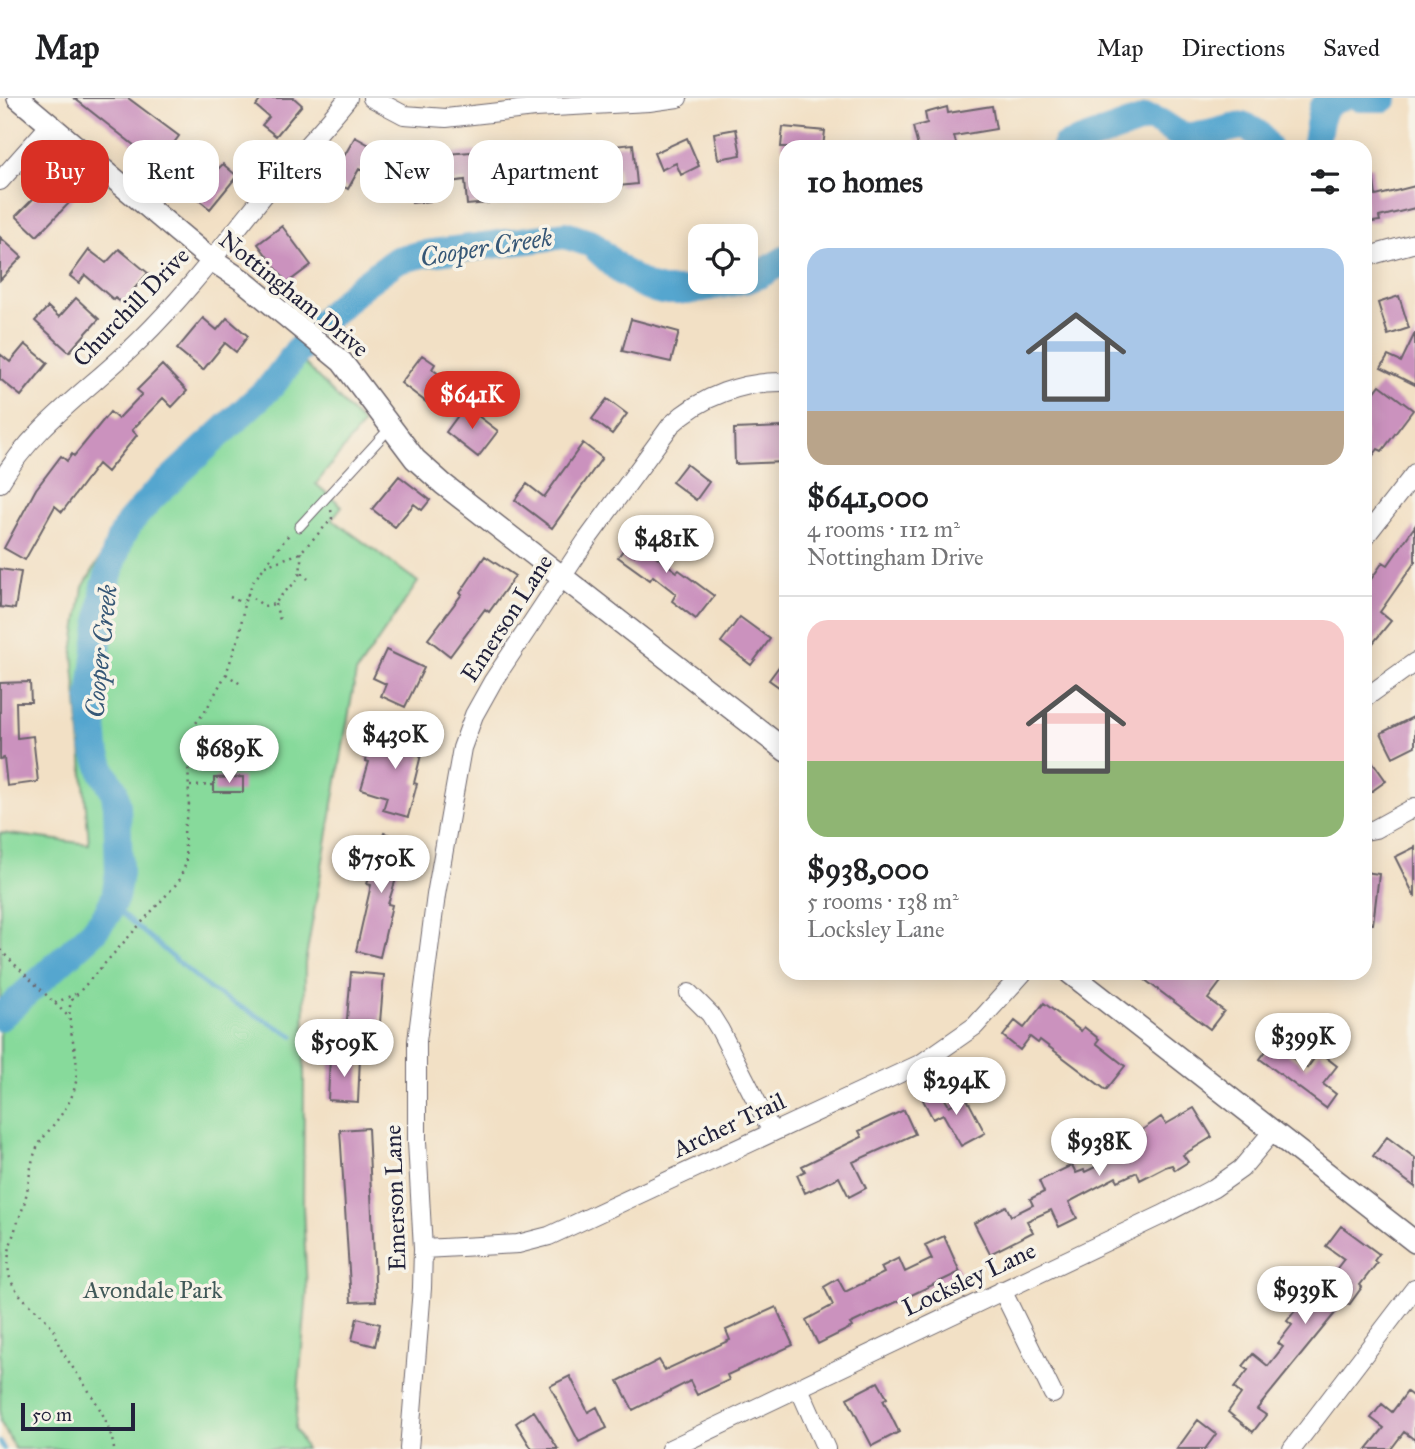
<!DOCTYPE html>
<meta charset="utf-8">
<style>
body{margin:0;font-family:"IM FELL Great Primer",serif;background:#f6f6f6;color:#202124;height:100vh;display:flex;flex-direction:column;font-size:26px;white-space:nowrap}
*{box-sizing:border-box;margin:0}
p{font-size:23px;color:#757577}
.icon{flex:none;width:38px;height:38px;fill:none;stroke:currentColor;stroke-width:2;stroke-linecap:round;stroke-linejoin:round}
.map{position:relative;flex:1;overflow:hidden}
.panel{position:absolute;left:779px;top:42px;width:593px;height:840px;display:flex;flex-direction:column;background:#fff;border-radius:21px;box-shadow:0 4px 18px #0003}
.panel>*{flex:none}
.top-card{position:absolute;left:21px;top:42px;width:653px;height:63px;display:flex;gap:14px}
.tools{position:absolute;left:688px;top:126px;display:grid;gap:14px}
.tools a{display:grid;place-items:center;width:70px;height:70px;border-radius:14px;background:#fff;box-shadow:0 4px 18px #0003;font-size:35px}
.scale{position:absolute;left:21px;bottom:18px;width:114px;box-sizing:border-box;padding-left:7px;border:4px solid #22223b;border-top:0;font-size:19px;line-height:24px;white-space:nowrap;color:#22223b;-webkit-text-stroke:5px #f7f3e8;paint-order:stroke}
.price{position:absolute;translate:-50% -60px;padding:0 16px;border-radius:24px;background:#fff;color:#222;font-size:23px;line-height:46px;filter:drop-shadow(0 2px 4px #0008)}
.price::after{content:'';position:absolute;left:50%;top:42px;width:21px;height:16px;margin-left:-10px;background:inherit;clip-path:polygon(0 0,100% 0,50% 100%)}
.price.selected{background:#d93025;color:#fff}
ul{padding:0;list-style:none}
li{display:grid;align-content:center;gap:14px;height:371px;padding:0 28px}
li+li{border-top:2px solid #e0e0e0}
li span{display:grid;place-items:center;height:217px;border-radius:21px;color:#555}
li>.icon{margin-inline-start:auto}
span .icon{width:126px;height:126px;fill:#fffc;stroke-width:1}
li b{font-size:30px}
h2{display:flex;justify-content:space-between;align-items:center;height:84px;padding:0 28px;font-size:30px}
.chip{padding:0 24px;border-radius:21px;background:#fff;box-shadow:0 4px 18px #0003;font-size:24px;line-height:63px}
.chip.selected{background:#d93025;color:#fff}
header{display:flex;align-items:center;gap:42px;box-sizing:border-box;height:98px;padding:0 35px;background:#fff;border-bottom:2px solid #e0e0e0}
header strong{font-size:33px}
nav{display:flex;gap:38px;margin-inline-start:auto;font-size:24px}
.map>svg:first-child{display:block}
.green{fill:#87da9b;stroke:#547e6b;stroke-width:2}
.lines{fill:none;stroke-linecap:round;stroke-linejoin:round}
.stream{stroke:#55a6cf;stroke-width:4.5}
.river{stroke:#55a6cf;stroke-width:28}
.building{fill:#cb92be}
.service-casing{stroke:#6b646b;stroke-width:11}
.minor-casing{stroke:#6b646b;stroke-width:20}
.tertiary-casing{stroke:#6b646b;stroke-width:24}
.path{stroke:#6b646b;stroke-width:2.5;stroke-dasharray:2 5;stroke-linecap:butt}
.service{stroke:#fff;stroke-width:9}
.minor{stroke:#fff;stroke-width:18}
.tertiary{stroke:#fff;stroke-width:21}
.labels{text-anchor:middle;dominant-baseline:central;stroke-width:7;stroke-linejoin:round;paint-order:stroke}
.street-label{font-size:24px;fill:#22223b;stroke:#f7f3e8}
.park-label{font-size:24px;fill:#405958;stroke:#f7f3e8}
.water-label{font-size:26px;font-style:italic;fill:#365776;stroke:#f7f3e8}
</style>
<header>
<strong>Map</strong>
<nav><a>Map</a><a>Directions</a><a>Saved</a></nav>
</header>
<div class="map">
<svg width="1415" height="1351" viewBox="0 0 1415 1351">
<rect width="100%" height="100%" fill="#f7f3e8"/>
<filter id="ink" filterUnits="userSpaceOnUse"><feTurbulence type="fractalNoise" baseFrequency=".0143" numOctaves="2"/><feDisplacementMap in="SourceGraphic" scale="14" xChannelSelector="R" yChannelSelector="G"/><feConvolveMatrix kernelMatrix="1 2 1 2 8 2 1 2 1" color-interpolation-filters="sRGB"/></filter>
<filter id="wash" filterUnits="userSpaceOnUse"><feTurbulence type="fractalNoise" baseFrequency=".00686" numOctaves="4" result="noise"/><feDisplacementMap in="SourceGraphic" scale="28" xChannelSelector="R" yChannelSelector="G"/><feGaussianBlur stdDeviation="1.57" result="paint"/><feColorMatrix in="noise" values="0 0 0 0 0 0 0 0 0 0 0 0 0 0 0 0 0 1.4 0 .05"/><feComposite in="paint" operator="in"/></filter>
<g filter="url(#wash)">
<rect width="100%" height="100%" fill="#f2e0c5"/>
<path class="green" d="M292,252L363,326L316,386L342,408L332,421L418,484L356,575L305,865L303,1108L307,1194L295,1331L306,1351H15L0,1323V735L89,746L73,554L83,489L125,418Z"/>
<g class="lines">
<path class="stream" d="M112,807L212,893L294,938
M0,1344L4,1351"/>
<path class="river" d="M1360,0H1384
M1065,49L1147,20C1163,22 1168,33 1182,37C1202,42 1225,29 1245,28L1257,35L1267,49
M1315,49L1322,11L1334,2L1341,0
M746,182L761,176L786,161
M323,223L361,188L397,162L424,156L565,137L592,146L621,173L647,189L662,193H687L736,184
M0,919L93,834L107,816L115,799L119,775L117,708L114,692L103,674L95,651L91,600L105,488L120,441L129,425L152,399L272,287L299,251"/>
</g>
<g id="blocks">
<path class="building" d="M74,0H128L179,38L158,66Z
M262,0H294L302,7L276,38L262,27L269,19L256,8Z
M992,8L996,31L954,38L957,49H918L913,29L927,25L925,15L947,9L948,15Z
M783,29L825,33L823,49H781Z
M736,31L741,57L718,61L714,35Z
M355,39L389,58L377,81L359,71L348,91L331,81Z
M687,40L699,68L681,77L676,65L661,72L654,55Z
M566,46L569,74L548,76L549,92L530,93L529,80L486,84L488,105L467,107L465,82L428,87L430,103L412,105L406,62L447,56Z
M633,46L637,86L619,88L618,70L597,72L594,50Z
M197,55L217,72L223,66L237,78L210,111L174,82Z
M1372,69L1376,98L1415,88V110L1379,119L1380,123L1365,125V70Z
M55,79L75,99L37,138L16,118Z
M282,128L311,167L287,185L258,146Z
M0,139L22,159L0,182Z
M119,151L148,175L122,205L115,200L114,202L85,177L79,185L70,178L89,152L106,165Z
M1399,198L1409,230L1388,237L1378,205Z
M76,200L99,221L69,254L35,223L48,209L59,219Z
M203,220L217,232L227,220L248,238L236,254L225,245L203,272L177,251Z
M631,221L679,234L671,264L622,253Z
M1415,235V287L1381,270L1388,258L1401,264Z
M25,246L48,265L21,298L0,281V256L10,264Z
M422,257L435,266L432,271L452,286L434,310L401,285Z
M162,267L187,293L172,309L163,300L132,332L137,337L107,374L98,366L62,414L55,408L25,462L4,450L36,391L61,358L67,363L72,356L74,358L110,314L118,321L142,296L137,292Z
M1380,287L1413,312L1382,353L1378,351L1365,368V307Z
M607,301L627,316L612,336L592,321Z
M465,308L498,333L478,359L446,334Z
M783,329L784,364L735,366L734,331Z
M583,345L602,360L552,430L515,402L527,386L544,399Z
M686,366L709,384L696,402L672,384Z
M399,378L430,402L422,412L414,406L395,429L372,411Z
M1415,428V464L1380,514L1391,523L1365,555V490L1383,464L1388,467Z
M639,431L655,443L648,452L677,474L679,472L714,498L696,521L672,503L676,496L653,478L650,482L618,459Z
M485,458L515,478L489,514L485,511L450,558L428,541L462,496L460,495Z
M0,471L21,474L15,511L0,509Z
M740,519L770,541L751,567L721,544Z
M386,552L424,570L405,609L381,598L386,586L373,580Z
M786,559V594L769,582Z
M30,584L31,604H16L17,640L33,638L38,684L7,688L4,660L0,661V585Z
M1415,618V648L1393,659L1381,635Z
M400,631L426,637L414,685L417,686L408,719L383,712L387,699L361,691L369,664L366,663L370,645L387,649L390,638L398,640Z
M1365,653L1386,683L1365,698Z
M243,679V694H214V680Z
M384,735L408,743L388,806L392,807L380,859L356,853L371,787L367,786Z
M1415,749V799L1395,759Z
M1365,774L1379,776L1373,826H1365Z
M351,874L384,877L379,936L346,933Z
M1136,875H1215L1223,881L1208,901L1224,913L1210,931Z
M1044,905L1081,933L1084,929L1099,941L1096,945L1125,968L1106,992L1040,942L1038,945L1030,939L1020,952L1003,938L1015,923L1024,930Z
M1272,945L1307,970L1319,954L1337,968L1323,986L1336,996L1326,1010L1260,961Z
M330,958L360,959L358,1004L328,1002Z
M940,993L949,1008L966,999L985,1035L961,1048L943,1016L933,1021L923,1002Z
M1194,1010L1212,1039L1183,1057L1188,1064L1175,1072L1172,1067L1165,1069L1140,1082L1137,1074L1118,1083L1116,1079L1069,1104L1077,1120L1059,1129L1051,1112L1027,1123L1033,1134L990,1156L974,1125L1006,1108L1011,1118L1033,1107L1030,1101L1044,1094L1039,1083L1072,1067L1076,1075L1084,1072L1085,1074L1108,1063L1106,1058L1146,1039L1142,1032L1161,1019L1166,1026Z
M904,1012L915,1036L853,1064L866,1090L849,1099L839,1079L805,1095L797,1077L805,1073L802,1068L862,1039L859,1033Z
M368,1030L376,1203L351,1204L340,1032Z
M1387,1039L1415,1060V1089L1373,1058Z
M1341,1128L1379,1156L1374,1163L1377,1165L1360,1187L1362,1189L1349,1207L1345,1205L1336,1214L1257,1311L1266,1317L1253,1334L1228,1314L1241,1296L1234,1290L1248,1272L1243,1268L1253,1256L1268,1268L1283,1249L1278,1245L1292,1227L1287,1223L1298,1209L1303,1214L1344,1161L1326,1148Z
M944,1138L960,1174L850,1226L852,1229L818,1246L806,1222L833,1207L824,1189L838,1181L845,1194L884,1175L881,1169L899,1160L905,1174L932,1161L925,1147Z
M776,1209L793,1247L727,1277L729,1282L697,1297L690,1283L633,1312L618,1283L659,1262L665,1272L730,1242L726,1232Z
M357,1220L380,1226L375,1248L352,1242Z
M570,1278L588,1314L597,1309L607,1330L579,1344L550,1288Z
M878,1284L887,1300L883,1302L899,1334L872,1348L847,1300Z
M1407,1294L1415,1300V1342L1404,1334L1391,1351H1367L1384,1330L1371,1320L1382,1306L1392,1314Z
M534,1313L558,1351H532L516,1325Z
M1198,1322L1216,1336L1205,1351H1177Z"/>
</g>
</g>
<g filter="url(#ink)">
<use href="#blocks" fill-opacity="0" stroke="#6b646b" stroke-width="2"/>
<g class="lines">
<g class="service-casing">
<path id="service" d="M299,429L390,330"/>
</g>
<g class="minor-casing">
<path id="minor" d="M372,0L404,17L446,20L535,10L649,4L678,0
M0,83L50,27
M1365,159L1415,145
M0,385C34,326 93,289 140,242C191,192 233,134 278,80C301,53 326,28 348,0
M1365,439L1415,375
M1365,600L1415,564
M1365,733L1375,731L1415,709
M689,895L710,916L720,932L772,1034
M423,1151L518,1146L549,1138L922,965L975,928L1023,875
M1002,1192L1053,1296
M799,1290L826,1351
M409,1351L422,1190L423,1151L417,1044V943L436,797L462,650L474,617L493,583L586,443L671,327C701,298 744,283 786,284
M670,1351L1162,1117L1214,1090L1241,1071L1273,1033
M1292,1351L1415,1190"/>
</g>
<g class="tertiary-casing">
<path id="tertiary" d="M18,0L210,161L242,182L342,264L415,361L443,386L786,653
M1070,875L1415,1144"/>
</g>
<path class="path" d="M265,468L300,455L332,421L331,411
M302,475L308,481
M247,496L264,508L275,506C292,480 302,493 301,454
M230,499L243,505
M275,506L280,522
M226,576L242,587
M190,688L214,687
M0,852L70,920
M55,905L75,896
M114,1351C108,1312 82,1286 62,1253C57,1246 57,1236 52,1229C39,1211 18,1202 10,1180C8,1174 8,1161 9,1154C12,1135 22,1117 26,1098C30,1080 30,1062 39,1046C51,1028 67,1014 74,992C84,960 64,931 71,903L179,783L186,765L184,731L189,706L188,649L196,625L206,612L226,576L240,535L244,505L253,484L290,435"/>
<use href="#service" class="service"/>
<use href="#minor" class="minor"/>
<use href="#tertiary" class="tertiary"/>
</g>
</g>
<g class="labels">
<g class="street-label">
<text transform="translate(294 196) rotate(39)">Nottingham Drive</text>
<text transform="translate(131 209) rotate(-46)">Churchill Drive</text>
<text transform="translate(507 520) rotate(-57)">Emerson Lane</text>
<text transform="translate(729 1027) rotate(-25)">Archer Trail</text>
<text transform="translate(395 1100) rotate(-92)">Emerson Lane</text>
<text transform="translate(969 1181) rotate(-25)">Locksley Lane</text>
</g>
<g class="park-label">
<text x="153" y="1192">Avondale Park</text>
</g>
<g class="water-label">
<text transform="translate(486 149) rotate(-9)">Cooper Creek</text>
<text transform="translate(101 553) rotate(-84)">Cooper Creek</text>
</g>
</g>
</svg>
<div class="tools">
<a><svg class="icon" aria-label="locate" viewBox="0 0 24 24"><circle cx="12" cy="12" r="6"/><path d="M12 2v4M12 18v4M2 12h4M18 12h4"/></svg></a>
</div>
<div class="scale">50 m</div>
<b class="price selected" style="left:472px;top:333px">$641K</b>
<b class="price" style="left:666px;top:477px">$481K</b>
<b class="price" style="left:395px;top:673px">$430K</b>
<b class="price" style="left:229px;top:687px">$689K</b>
<b class="price" style="left:381px;top:797px">$750K</b>
<b class="price" style="left:1303px;top:975px">$399K</b>
<b class="price" style="left:344px;top:981px">$509K</b>
<b class="price" style="left:956px;top:1019px">$294K</b>
<b class="price" style="left:1099px;top:1080px">$938K</b>
<b class="price" style="left:1305px;top:1228px">$939K</b>
<div class="top-card">
<a class="chip selected">Buy</a>
<a class="chip">Rent</a>
<a class="chip">Filters</a>
<a class="chip">New</a>
<a class="chip">Apartment</a>
</div>
<section class="panel">
<h2>10 homes<svg class="icon" aria-label="filters" viewBox="0 0 24 24"><path d="M4 7h16M4 17h16"/><circle cx="9" cy="7" r="2"/><circle cx="15" cy="17" r="2"/></svg></h2>
<ul>
<li><span style="background:linear-gradient(#a9c7e8 75%,#b9a48a 0)"><svg class="icon" aria-label="home" viewBox="0 0 24 24"><path d="M3 11l9-7 9 7M6 9v11h12V9"/></svg></span><div><b>$641,000</b><p>4 rooms · 112 m²</p><p>Nottingham Drive</p></div></li>
<li><span style="background:linear-gradient(#f6c9c9 65%,#8fb573 0)"><svg class="icon" aria-label="home" viewBox="0 0 24 24"><path d="M3 11l9-7 9 7M6 9v11h12V9"/></svg></span><div><b>$938,000</b><p>5 rooms · 138 m²</p><p>Locksley Lane</p></div></li>
</ul>
</section>
</div>
